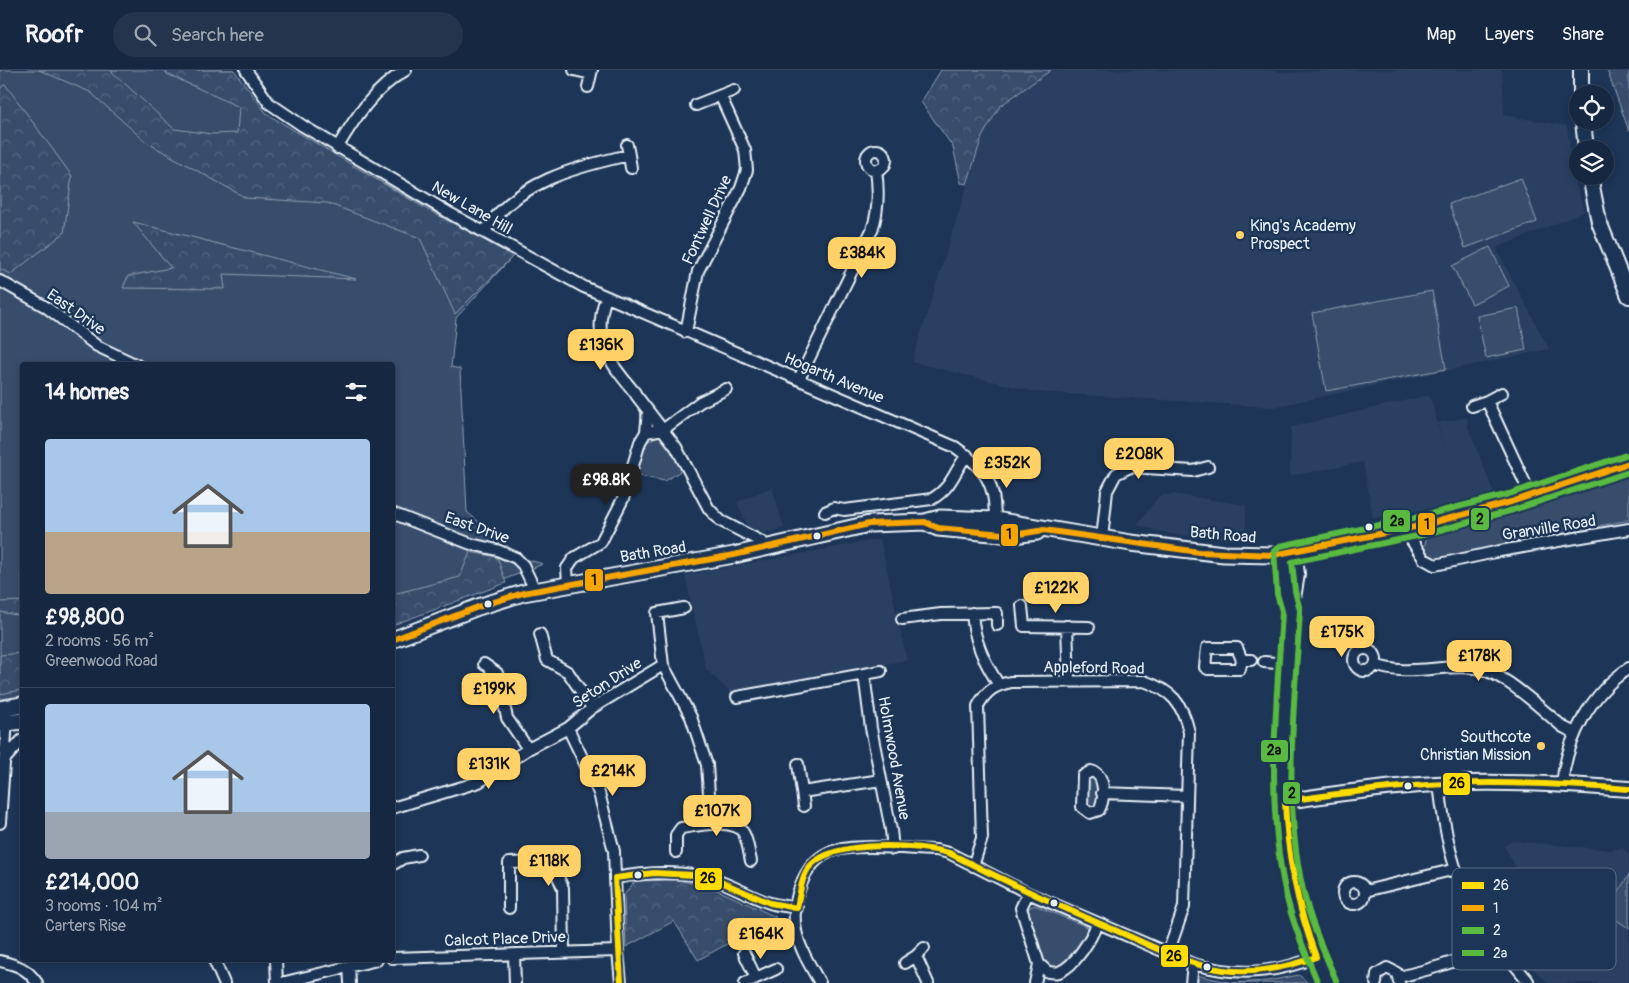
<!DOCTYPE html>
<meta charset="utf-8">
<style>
body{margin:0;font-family:Pangolin,sans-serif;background:#23344c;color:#f1f3f6;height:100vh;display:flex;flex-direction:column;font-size:19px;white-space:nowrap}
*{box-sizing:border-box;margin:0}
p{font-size:16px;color:#9ea6b1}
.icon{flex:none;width:28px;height:28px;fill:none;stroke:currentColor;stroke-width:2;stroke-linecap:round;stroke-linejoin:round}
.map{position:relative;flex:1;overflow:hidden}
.sheet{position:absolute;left:20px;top:292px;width:375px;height:600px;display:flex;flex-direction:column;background:#162841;border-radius:5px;box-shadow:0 2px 8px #0003,0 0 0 1px #35445a}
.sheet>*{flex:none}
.controls{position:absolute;left:1569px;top:15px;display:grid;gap:10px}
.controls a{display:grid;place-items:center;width:45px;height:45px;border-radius:50%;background:#162841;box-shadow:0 2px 8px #0003,0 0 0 1px #35445a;font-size:25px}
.price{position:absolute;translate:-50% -42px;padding:0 11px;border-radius:10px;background:#ffd166;color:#111;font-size:16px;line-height:32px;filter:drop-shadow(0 1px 2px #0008)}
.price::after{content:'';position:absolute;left:50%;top:30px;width:15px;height:11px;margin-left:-8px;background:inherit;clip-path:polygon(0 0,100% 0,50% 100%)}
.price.selected{background:#222;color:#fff}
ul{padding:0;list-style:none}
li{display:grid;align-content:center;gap:10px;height:265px;padding:0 25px}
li+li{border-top:1px solid #35445a}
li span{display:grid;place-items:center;height:155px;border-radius:5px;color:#555}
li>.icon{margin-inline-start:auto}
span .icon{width:90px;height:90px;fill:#fffc;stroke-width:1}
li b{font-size:21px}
h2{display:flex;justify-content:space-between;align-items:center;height:60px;padding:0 25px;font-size:21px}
header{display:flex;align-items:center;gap:30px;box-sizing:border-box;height:70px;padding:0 25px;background:#162841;border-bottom:1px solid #35445a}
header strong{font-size:24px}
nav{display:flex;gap:28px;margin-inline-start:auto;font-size:18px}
.search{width:350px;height:45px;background:#23344c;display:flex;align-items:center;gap:12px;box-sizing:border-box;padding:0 18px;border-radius:28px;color:#9ea6b1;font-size:19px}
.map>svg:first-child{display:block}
.built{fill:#2a4162}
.grass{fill:#374d6c;stroke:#909fb2}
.forest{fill:url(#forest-crowns);stroke:#909fb2}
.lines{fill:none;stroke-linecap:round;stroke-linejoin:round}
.stream{stroke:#95a4b5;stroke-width:2.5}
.street-casing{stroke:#e8f1f8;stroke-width:14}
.secondary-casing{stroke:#e8f1f8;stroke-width:18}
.primary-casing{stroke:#e8f1f8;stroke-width:19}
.street{stroke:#1d3557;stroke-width:10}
.secondary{stroke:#1d3557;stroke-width:14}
.primary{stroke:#1d3557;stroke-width:15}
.bus-1-casing{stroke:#1d3557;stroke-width:10}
.bus-2-casing{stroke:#1d3557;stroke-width:10}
.bus-3-casing{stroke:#1d3557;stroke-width:10}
.bus-4-casing{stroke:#1d3557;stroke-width:10}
.bus-1{stroke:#fd0;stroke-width:6}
.bus-2{stroke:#f7a600;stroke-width:6}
.bus-3{stroke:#59ba3f;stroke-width:6}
.bus-4{stroke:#59ba3f;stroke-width:6}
.poi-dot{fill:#ffd166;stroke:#1d3557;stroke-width:2}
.bus-dot{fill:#e8f1f8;stroke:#1d3557;stroke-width:2}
.labels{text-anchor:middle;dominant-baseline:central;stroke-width:5;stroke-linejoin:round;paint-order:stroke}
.street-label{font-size:16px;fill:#e8f1f8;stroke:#1d3557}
.poi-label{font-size:16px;fill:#e8f1f8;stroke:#1d3557;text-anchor:start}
.key{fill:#1d3557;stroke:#5a6d87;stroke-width:1}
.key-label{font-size:14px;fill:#e8f1f8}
.line-badge{stroke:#1d3557;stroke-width:2}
.pale-badge-label{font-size:14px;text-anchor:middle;font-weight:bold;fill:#111}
</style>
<header>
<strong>Roofr</strong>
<div class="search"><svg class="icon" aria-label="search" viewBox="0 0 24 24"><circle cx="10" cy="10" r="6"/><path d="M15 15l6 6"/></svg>Search here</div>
<nav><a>Map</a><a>Layers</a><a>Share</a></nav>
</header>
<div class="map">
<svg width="1629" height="913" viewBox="0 0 1629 913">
<defs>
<pattern id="forest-crowns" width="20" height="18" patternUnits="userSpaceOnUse" patternTransform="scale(1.25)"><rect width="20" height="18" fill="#374d6c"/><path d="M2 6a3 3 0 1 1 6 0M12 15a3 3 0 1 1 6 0" fill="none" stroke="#546782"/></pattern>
</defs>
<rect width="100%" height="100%" fill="#1d3557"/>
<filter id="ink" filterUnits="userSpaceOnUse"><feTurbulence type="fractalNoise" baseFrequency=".02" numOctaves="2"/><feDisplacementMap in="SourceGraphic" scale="10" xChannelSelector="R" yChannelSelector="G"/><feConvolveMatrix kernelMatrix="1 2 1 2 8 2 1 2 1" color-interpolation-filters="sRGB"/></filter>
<g filter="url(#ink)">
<path class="built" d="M1051,0H1268L1288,3L1333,0H1502L1504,45L1567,56L1574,107L1584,142L1496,178L1549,279L1273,337L1036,322L912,292L982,67L1000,35Z
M1430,325L1445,383L1438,353L1467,347L1468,357L1494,423L1467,432L1373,448L1363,392L1290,406L1291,357Z
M772,417L784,458L752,466L737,432Z
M1173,424L1246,435V470L1170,464L1137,455L1159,426Z
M880,469L907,590L732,624L706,599L685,505Z
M1513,771L1610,780L1622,778L1629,784V910L1627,913H1549L1520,888L1551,861L1504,776Z"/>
<path class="grass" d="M0,0H233L263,45L513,186L456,248L451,297L460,299L467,442L522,488L543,494L393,554L392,295H22V626L0,629Z
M1521,108L1537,152L1465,178L1449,134Z
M1490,177L1509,216L1472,234L1452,196Z
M1432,221L1446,299L1326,321L1312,243Z
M1518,238L1526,280L1486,288L1477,246Z
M662,364L682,400L665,411L634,405L647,372Z
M1629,402V450L1435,489L1427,487L1423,482L1427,465Z
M1088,708H1095L1098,714L1097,735L1092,738L1087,737Z
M1629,805V858L1605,843Z
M1034,835L1092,859L1063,895L1052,898L1044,891L1026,840Z"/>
<path class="forest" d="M39,0H110L174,59L212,64L237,63L239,37L167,4L165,0H234L267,44L421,136L513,186L455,244L420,168L327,133L246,128L146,72L90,22Z
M941,0H1051L1000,36L982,67L967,114L961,113L953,77L921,32Z
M1607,0H1629V61Z
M5,14L72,106L64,163L11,204L0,199V19Z
M133,152L356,209L223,204L225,219L123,218L128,206L171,198Z
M470,482L497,487L506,513L393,555V524L460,507Z
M22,531V546L0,542V532Z
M22,583V620L0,624V585Z
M677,810L711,817L776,847L698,890L674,851L626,877L624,825L635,811Z
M1196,905L1232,913L1267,911L1299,905L1308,913H1196Z"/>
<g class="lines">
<path class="stream" d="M640,364L642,349L640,337"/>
<g class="street-casing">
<path id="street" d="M246,0L269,33L303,56L451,144L584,217L955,377C986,399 998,416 994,455
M574,0L591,4L592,0
M588,17L591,4
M696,35L734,20
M337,78C356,46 374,19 406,0
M866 90a10 10 0 1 1 20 0a10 10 0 1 1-20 0Z
M629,85L631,98
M484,162C516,112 575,97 629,85L627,75
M0,211L46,237L97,276L137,295
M606,227C591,270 608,290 635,323
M686,262L698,201L741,118L747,100L745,80L721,27
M799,309L872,160C879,140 879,121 876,100
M1502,323L1487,331L1531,426
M636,325L676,377L709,439L721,451L762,472L767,477
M1472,336L1487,331
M646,362L664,359L700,332L726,319
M825,442L834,438L844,440L932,429C953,416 953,403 967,385
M392,443L471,474L497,480L516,488L523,495L535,520
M1404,459L1424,489L1435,495L1500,481L1629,459
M1102,469L1107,421L1116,404L1130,397L1193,401L1208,397
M568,513L567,498L574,488L601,472L623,429L640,372L646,362L648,341
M1022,536L1024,556L1089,557
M684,538L657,543L663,595L691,647L707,695L711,753
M972,543C974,571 984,592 999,615
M902,549L941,544L997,543V555
M1067,556L1069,611
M540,564L547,590L568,602L592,638
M1354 590a11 11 0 1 1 22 0a11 11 0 1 1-22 0Z
M1242,590L1237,578H1207L1205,597L1208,599H1240L1242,590H1251
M1264,592L1288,594
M484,594L497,603L507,648L528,679
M1375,595C1407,607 1441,594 1475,598C1503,601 1541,639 1563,657L1575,663
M864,604L871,658L891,760L893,779
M737,627L881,601
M568,658L599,723L614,781L618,881L621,913
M4,690L22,670
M798,694L802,722L881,710
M1091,701C1106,704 1105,729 1099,740L1090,743L1082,737L1083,706Z
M1439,714C1444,757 1452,806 1476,844C1491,868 1510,889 1528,911
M1562,714C1567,668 1590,624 1629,598
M802,722L804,736
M1102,723L1187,726
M392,738L479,712L528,679L568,658L592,638L663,595
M0,753L7,649
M676,782V765L681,758C696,756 735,747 744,764C748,772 749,783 751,791
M392,795L403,788L419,785
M973,796L982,768L978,636C986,621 995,615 1011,612L1144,611C1172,621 1182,632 1189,662L1184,837L1168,883
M615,808C648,802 688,800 721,812C738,818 753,828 770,833C779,836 788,836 797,838
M1343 823a11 11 0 1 1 22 0a11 11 0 1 1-22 0Z
M1365,821L1456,799
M1028,823L1021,838L1039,894L1048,902C1051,902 1056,903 1059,902C1075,896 1092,868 1097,853
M509,838V793L543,792L553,796L563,818L564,883
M924,878L916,886L928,913
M744,883L756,908
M514,885L515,913
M392,888L618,881
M214,890L224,913
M276,890L277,913
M0,891C17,895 27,898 37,913
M905,893L916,886
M349,896L350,913
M1399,907C1434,898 1465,891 1495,871
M281,913L377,890
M745,913L776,899
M820,913C811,897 800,880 796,861C791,834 802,793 830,782C855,773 908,779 936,780L949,783L1028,823L1193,894C1237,906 1274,904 1316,887
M1035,913L1039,894
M1191,913L1193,894
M1376,913L1377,904L1387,898L1397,903L1399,912"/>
</g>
<g class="secondary-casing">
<path id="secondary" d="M1581,0V24
M1583,51L1586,79
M1590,106L1599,152L1629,226
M1294,482L1297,504L1291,540L1284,710L1286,764L1294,821L1301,845L1328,913
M1282,485L1286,523L1291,540
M1285,731C1330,725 1375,718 1420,715C1490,710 1560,714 1629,719"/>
</g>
<g class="primary-casing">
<path id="primary" d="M927,453L938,458L1013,465L1037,462
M392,570L478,537L523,523L734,485L869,454L925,452L940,448L995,450L1131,473L1224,484L1273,485L1420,456L1511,432L1629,393
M0,639L22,635
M0,654L22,651"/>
</g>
<use href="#street" class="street"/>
<use href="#secondary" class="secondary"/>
<use href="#primary" class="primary"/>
<g class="bus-1-casing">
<path id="bus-1" d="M1285,731C1339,724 1393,716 1447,714C1508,711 1568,715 1629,719
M1285,731C1287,785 1297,836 1316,887
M615,808L654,803L695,805L721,812L770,833L797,838
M615,808L621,913
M797,838C800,824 801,806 811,795C837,769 916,775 949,783C1007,812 1065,839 1124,864C1156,878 1188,895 1223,900C1255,904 1286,898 1316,887"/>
</g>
<g class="bus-2-casing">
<path id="bus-2" d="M392,570L478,537L523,523L734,485L869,454L925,452L938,458L1013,465L1044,460L1199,482L1273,485L1420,456L1511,432L1629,393"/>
</g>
<g class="bus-3-casing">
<path id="bus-3" d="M1336,910C1323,880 1310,851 1303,820C1282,729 1295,632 1300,540L1295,521L1292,492L1422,465L1513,440L1629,402"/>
</g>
<g class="bus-4-casing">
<path id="bus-4" d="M1318,913C1306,884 1293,855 1286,824C1265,732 1277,634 1282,541L1277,524L1274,481L1280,476L1418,447L1509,424L1626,385"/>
</g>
<use href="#bus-1" class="bus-1"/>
<use href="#bus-2" class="bus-2"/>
<use href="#bus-3" class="bus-3"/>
<use href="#bus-4" class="bus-4"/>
</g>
</g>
<g class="poi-dot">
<circle cx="1240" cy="165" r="5"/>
<circle cx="1541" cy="676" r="5"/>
</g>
<g class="bus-dot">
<circle cx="1369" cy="457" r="4.5"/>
<circle cx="817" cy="466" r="4.5"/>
<circle cx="488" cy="534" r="4.5"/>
<circle cx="1408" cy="716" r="4.5"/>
<circle cx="638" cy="805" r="4.5"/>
<circle cx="1054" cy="833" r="4.5"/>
<circle cx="1207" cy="897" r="4.5"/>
</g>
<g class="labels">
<g class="street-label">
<text transform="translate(472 138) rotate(30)">New Lane Hill</text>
<text transform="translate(707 150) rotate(-65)">Fontwell Drive</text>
<text transform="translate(76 242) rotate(35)">East Drive</text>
<text transform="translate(834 308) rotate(23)">Hogarth Avenue</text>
<text transform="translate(477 458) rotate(19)">East Drive</text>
<text transform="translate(1549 458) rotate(-9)">Granville Road</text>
<text transform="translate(1223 465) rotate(5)">Bath Road</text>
<text transform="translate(653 482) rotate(-9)">Bath Road</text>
<text transform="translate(1094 598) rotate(1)">Appleford Road</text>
<text transform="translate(607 613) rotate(-33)">Seton Drive</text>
<text transform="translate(894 688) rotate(80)">Holmwood Avenue</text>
<text transform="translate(505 869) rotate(-2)">Calcot Place Drive</text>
</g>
<g class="poi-label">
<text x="1250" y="156">King's Academy<tspan x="1250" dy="18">Prospect</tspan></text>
<text x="1531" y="667" text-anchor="end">Southcote<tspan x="1531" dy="18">Christian Mission</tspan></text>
</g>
</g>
<rect x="1452" y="798" width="164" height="102" rx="8" class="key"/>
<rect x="1462" y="812" width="22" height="7" fill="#fd0"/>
<rect x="1462" y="835" width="22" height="6" fill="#f7a600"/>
<rect x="1462" y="857" width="22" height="7" fill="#59ba3f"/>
<rect x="1462" y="880" width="22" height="6" fill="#59ba3f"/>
<g class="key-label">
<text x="1493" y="820">26</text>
<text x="1493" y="843">1</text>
<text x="1493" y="865">2</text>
<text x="1493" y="888">2a</text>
</g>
<g class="line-badge">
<rect x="1470" y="437" width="20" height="24" rx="5" fill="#59ba3f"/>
<rect x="1382" y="439" width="29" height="24" rx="5" fill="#59ba3f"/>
<rect x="1417" y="442" width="19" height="24" rx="5" fill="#f7a600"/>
<rect x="1000" y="453" width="19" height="24" rx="5" fill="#f7a600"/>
<rect x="584" y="498" width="20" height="24" rx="5" fill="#f7a600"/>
<rect x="1260" y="669" width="29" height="24" rx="5" fill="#59ba3f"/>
<rect x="1442" y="702" width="29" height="24" rx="5" fill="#fd0"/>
<rect x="1282" y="711" width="19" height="24" rx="5" fill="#59ba3f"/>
<rect x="694" y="797" width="29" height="24" rx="5" fill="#fd0"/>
<rect x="1160" y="874" width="29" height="24" rx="5" fill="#fd0"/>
</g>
<g class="pale-badge-label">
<text x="1480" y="454">2</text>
<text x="1397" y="456">2a</text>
<text x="1427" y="459">1</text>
<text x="1009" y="469">1</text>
<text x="594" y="515">1</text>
<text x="1274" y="685">2a</text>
<text x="1457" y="718">26</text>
<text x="1292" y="728">2</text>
<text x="708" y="813">26</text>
<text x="1174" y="891">26</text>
</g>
</svg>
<div class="controls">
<a><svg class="icon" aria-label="locate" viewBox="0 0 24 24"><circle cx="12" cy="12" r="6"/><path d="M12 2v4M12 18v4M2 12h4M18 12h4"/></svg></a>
<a><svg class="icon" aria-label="layers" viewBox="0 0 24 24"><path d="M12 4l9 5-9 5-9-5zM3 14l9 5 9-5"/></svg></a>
</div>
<b class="price" style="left:862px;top:209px">£384K</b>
<b class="price" style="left:601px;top:301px">£136K</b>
<b class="price" style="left:1139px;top:410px">£208K</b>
<b class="price" style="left:1007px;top:419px">£352K</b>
<b class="price selected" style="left:606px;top:436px">£98.8K</b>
<b class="price" style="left:1056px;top:544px">£122K</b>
<b class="price" style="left:1342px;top:588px">£175K</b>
<b class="price" style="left:1479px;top:612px">£178K</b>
<b class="price" style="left:494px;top:645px">£199K</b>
<b class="price" style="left:489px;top:720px">£131K</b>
<b class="price" style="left:613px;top:727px">£214K</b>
<b class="price" style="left:717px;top:767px">£107K</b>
<b class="price" style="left:549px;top:817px">£118K</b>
<b class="price" style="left:761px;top:890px">£164K</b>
<section class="sheet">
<h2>14 homes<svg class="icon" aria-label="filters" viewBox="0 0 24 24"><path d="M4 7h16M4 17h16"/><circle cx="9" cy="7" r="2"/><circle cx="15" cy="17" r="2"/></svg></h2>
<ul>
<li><span style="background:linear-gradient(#a9c7e8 60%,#b9a48a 0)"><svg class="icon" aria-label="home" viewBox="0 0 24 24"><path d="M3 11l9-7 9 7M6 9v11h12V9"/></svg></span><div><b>£98,800</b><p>2 rooms · 56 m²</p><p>Greenwood Road</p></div></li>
<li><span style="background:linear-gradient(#a9c7e8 70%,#9aa5b1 0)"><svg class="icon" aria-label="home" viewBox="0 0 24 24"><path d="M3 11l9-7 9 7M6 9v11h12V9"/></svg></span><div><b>£214,000</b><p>3 rooms · 104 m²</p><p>Carters Rise</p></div></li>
</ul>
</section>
</div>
